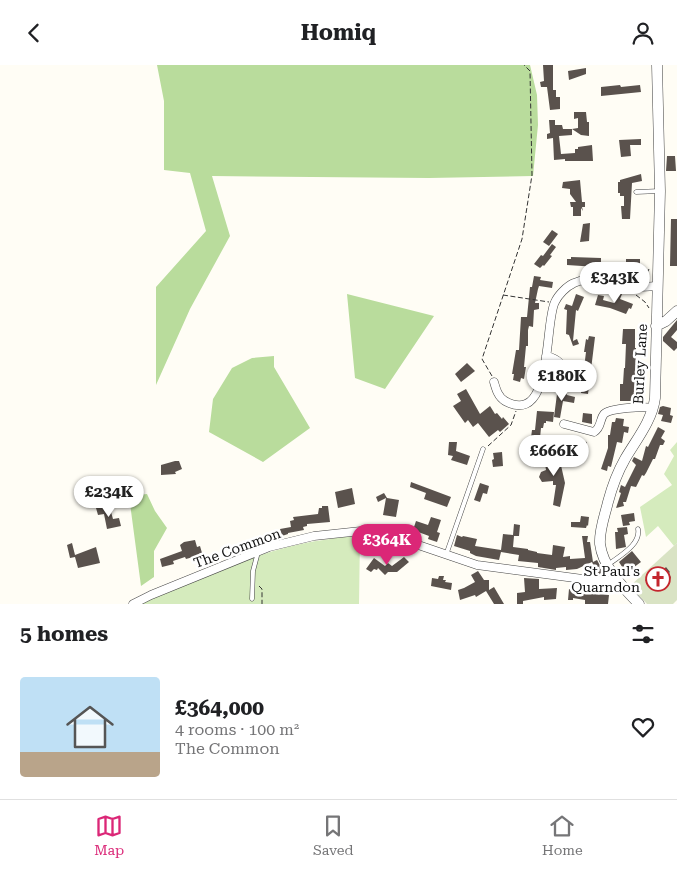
<!DOCTYPE html>
<meta charset="utf-8">
<style>
body{margin:0;font-family:"Roboto Serif",serif;background:#f6f6f6;color:#202124;height:100vh;display:flex;flex-direction:column;font-size:19px;white-space:nowrap}
*{box-sizing:border-box;margin:0}
p{font-size:16px;color:#757577}
.icon{flex:none;width:28px;height:28px;fill:none;stroke:currentColor;stroke-width:2;stroke-linecap:round;stroke-linejoin:round}
.map{position:relative;height:539px;overflow:hidden}
.side{display:flex;flex-direction:column;background:#fff;flex:1}
.side>*{flex:none}
.price{position:absolute;translate:-50% -42px;padding:0 11px;border-radius:18px;background:#fff;color:#222;font-size:16px;line-height:32px;filter:drop-shadow(0 1px 2px #0008)}
.price::after{content:'';position:absolute;left:50%;top:30px;width:15px;height:11px;margin-left:-8px;background:inherit;clip-path:polygon(0 0,100% 0,50% 100%)}
.price.active{background:#db2777;color:#fff}
ul{padding:0;list-style:none}
li{display:flex;align-items:center;gap:15px;height:125px;padding:0 20px}
li span{display:grid;place-items:center;flex:none;width:140px;height:100px;border-radius:5px;color:#555}
li>.icon{margin-inline-start:auto}
span .icon{width:60px;height:60px;fill:#fffc;stroke-width:1}
li b{font-size:21px}
h2{display:flex;justify-content:space-between;align-items:center;height:60px;padding:0 20px;font-size:21px}
header{display:flex;justify-content:space-between;align-items:center;height:65px;padding:0 20px;background:#fff;font-size:22px;font-weight:700}
.dock{display:flex;justify-content:space-around;align-items:center;height:70px;border-top:1px solid #e0e0e0;background:#fff;font-size:14px;color:#757577}
.dock a{display:grid;justify-items:center;gap:2px}
.dock .active{color:#db2777}
.map>svg:first-child{display:block}
.green{fill:#d5ebbd}
.forest{fill:#b9dc9c}
.cemetery{fill:#d9e3c4}
.building{fill:#5a524d}
.lines{fill:none;stroke-linecap:round;stroke-linejoin:round}
.service-casing{stroke:#444;stroke-width:5}
.minor-casing{stroke:#444;stroke-width:9}
.tertiary-casing{stroke:#444;stroke-width:11}
.path{stroke:#333;stroke-width:1;stroke-dasharray:5 2.5;stroke-linecap:butt}
.service{stroke:#fff;stroke-width:4}
.minor{stroke:#fff;stroke-width:8}
.tertiary{stroke:#fff;stroke-width:10}
.labels{text-anchor:middle;dominant-baseline:central;stroke-width:5;stroke-linejoin:round;paint-order:stroke}
.street-label{font-size:14px;fill:#111;stroke:#fff}
.poi-label{font-size:14px;fill:#111;stroke:#fff;text-anchor:end}
</style>
<header><svg class="icon" aria-label="back" viewBox="0 0 24 24"><path d="M15 5l-7 7 7 7"/></svg>Homiq<svg class="icon" aria-label="person" viewBox="0 0 24 24"><circle cx="12" cy="8" r="4"/><path d="M4 21q1-7 8-7t8 7"/></svg></header>
<div class="map">
<svg width="677" height="539" viewBox="0 0 677 539">
<rect width="100%" height="100%" fill="#fffdf5"/>
<path class="green" d="M551,298C557,299 561,304 561,310L555,315H548L547,313L548,299Z
M677,377V478L674,481L658,461L646,472L640,442L672,420L664,409L674,391L670,385Z
M360,470L359,539H140C187,517 237,495 288,482C311,476 336,473 360,470Z"/>
<path class="forest" d="M157,0H530L537,30L538,60L533,111L429,113L212,111L230,171L190,244L156,320V222L206,166L190,108L164,105V36Z
M347,229L434,251L385,324L355,313Z
M274,291V302L310,363L263,397L209,367L213,334L232,303L252,293Z
M147,429L155,446L167,463L154,486V512L141,521L129,431Z"/>
<path class="cemetery" d="M677,478V535L673,539H647L630,521Z"/>
<path class="building" d="M543,0H553V25H556V32H560V44L550,45L547,22H541L540,17L544,16Z
M586,3V9L569,15L568,6Z
M620,20L621,22L640,20L641,27L601,31V22Z
M574,47H586L587,57H589V71L581,70L572,64L578,63V53L574,54Z
M549,55H555V60H562L563,64H572V70L559,71L561,89L575,88V84H578V82L592,80L593,96H565V94L554,95L553,73L547,74V69L550,68Z
M641,74V80H630L631,91L621,92L619,75Z
M667,91H675L676,106H666Z
M641,109L642,116L632,118L630,154H622L621,141H624V131H620V128H618V117H620V115Z
M580,115L582,137H585V142H582L583,146L581,143V151H573V142H571L570,137H576L570,129V124L562,123L563,117Z
M671,154H677V201H670Z
M590,158L589,176L580,177L583,159Z
M552,165L558,169L549,181L543,177Z
M552,179L556,182L550,190L552,191L544,201L543,200L540,203L534,199L541,190L543,191Z
M571,192L601,193V200H597V202L567,200V194H571Z
M626,194H640V207L620,206V209H612L613,199L626,200Z
M534,211L541,212L540,215L553,217L552,223L539,221L538,224L535,238H539V244L534,245L533,262L529,261L528,265V281H526L524,302H526L524,314L521,313L520,317L513,315L514,309H512L516,285H519L521,252H527L530,222H532Z
M617,227L622,229L620,234L633,239L631,244L629,243L626,249L610,243L595,240L598,230L604,231L603,235L614,238Z
M576,229L584,232L578,246L576,245L573,276L577,274L579,279L573,281L569,270L566,269L567,245L564,244L566,239L572,241Z
M677,255V265L671,272L677,277V283L674,286L663,276V272Z
M623,264H635V283H636L635,322H636L637,331L634,332V336H620V319H623L624,303H625L626,279H622Z
M589,271L595,272L588,329L581,328L582,317L580,316L581,308L577,307L578,302L584,303L586,287H584L586,274L588,275Z
M467,298L475,306L461,317L455,309Z
M466,324L480,349L490,341L495,349L497,348L502,354L503,352L509,359L500,367L498,365L489,372L478,358L473,362L468,355L465,358L453,341L461,336L457,329Z
M560,325L565,326L567,330L575,332L574,338L563,336L560,353L554,352L557,329H559Z
M663,341L671,343L670,350L673,351L671,358L661,356L663,350L658,349L660,342Z
M537,346L554,347L553,357L546,356V358H544L543,363H541L540,373L548,374V380H530L532,365H535Z
M583,348L592,349V359L582,357Z
M616,353L624,354L623,361L629,362L628,368L624,367L622,378L617,377L611,402L608,401L607,406L601,404L608,383V370H610L612,357H615Z
M658,362L665,366L661,373L665,376L663,380H660L655,394H653L646,408L644,411L642,410L636,422L631,421L626,437H623L624,441L616,443L621,428L619,427L621,420L625,422L636,400L632,396L634,392L642,396L646,381L648,382Z
M576,375L587,377L586,384L582,383V385L573,384L574,378H576Z
M449,377H457L456,386L470,391L467,400L451,395L453,391L448,390Z
M502,387L503,401L493,402L492,395L494,394L493,388Z
M556,390V396H560L565,418L560,442L553,440L556,420H553V416L542,417L539,412L541,407L546,405L544,392Z
M175,396H179L182,404L175,407L176,409L161,410V400Z
M411,417L451,432L447,442L424,434L426,428L410,422Z
M480,418L489,421L487,429L483,428L480,437L474,435Z
M352,423L355,439L338,443L335,427Z
M384,428L387,433L399,435L396,452L383,450L386,433L378,437L376,432Z
M105,441L106,448L111,447L113,454L119,453L121,461L107,464L104,449L98,450L96,443Z
M322,441H328L330,457L307,459V461L303,462L304,465L288,468V469L282,471L280,464L291,462L290,456L294,455L293,452L318,449L319,443H322Z
M634,448L635,456L629,457L630,460L623,461L621,450Z
M581,451L589,452L588,461L587,460L586,463L571,462V457H580Z
M431,452L441,455L437,467L440,468L437,477L428,474L429,471L413,465L416,456L428,460Z
M514,459L520,460L519,471H514L513,482L528,484V485L537,487V488L552,490L553,480L565,482L563,492L570,491V494L585,493L582,471H588L587,477H590L593,497L597,495L605,510H597L592,497L577,504L566,505V502L556,503V505L538,502V498L518,496L519,490L501,487L499,495L476,491L470,488V486L454,481L457,470L462,472L463,471L477,474L475,481L501,485L503,469L513,470Z
M627,462L628,469L624,470L626,482L616,484L615,467H618L617,463Z
M195,475L197,482L200,481L202,488L200,490L186,494L185,492L173,496L174,499L162,502L160,494L182,486L180,480L184,477Z
M72,478L75,490L96,482L100,498L78,503L75,492L70,493L67,480Z
M632,486L641,497L626,508L619,497Z
M404,492L409,497L397,507H388L385,510L378,503L377,505L374,504L371,507L366,504L374,493L385,501L388,498L392,501Z
M662,502L664,504L666,502L670,507L669,508L671,513L655,526L645,515Z
M478,506L484,515H489V525L494,522L504,539H494L486,526L476,532L475,530L460,535L458,525L464,523L475,517L471,510Z
M439,511H444L443,515H446L445,517L452,518L451,525L431,521L432,513L438,514Z
M524,513L539,514V524L557,523L556,534L544,535V532L523,536V539H517V528L525,527Z
M569,524L609,530L608,539H585V535L573,533V535H568Z"/>
<g class="lines">
<g class="service-casing">
<path id="service" d="M636,127L660,126
M446,490L483,384
M608,500C619,491 641,480 638,464
M252,534L253,506L258,487"/>
</g>
<g class="minor-casing">
<path id="minor" d="M494,317C496,324 498,332 505,336C554,363 544,256 555,237C558,230 567,221 574,218C589,211 604,220 619,221C632,223 645,222 657,221
M541,320C552,320 560,319 564,309C564,298 555,293 546,291
M564,359L594,367C602,362 599,355 604,349C610,343 644,341 653,343
M133,539L151,530L269,482L314,471L361,466L389,470L477,500L590,515L618,516"/>
</g>
<g class="tertiary-casing">
<path id="tertiary" d="M656,261L666,256L677,246
M639,539C623,522 603,503 600,479C599,465 605,450 608,437C612,422 617,408 625,394C636,375 652,356 655,333L660,126L657,0"/>
</g>
<path class="path" d="M644,214L649,204
M503,230L549,237
M636,230L645,237L649,243
M492,311L482,294L522,174L532,110L530,6L524,0
M488,381L511,360L516,346
M259,521L262,524V539"/>
<use href="#service" class="service"/>
<use href="#minor" class="minor"/>
<use href="#tertiary" class="tertiary"/>
</g>
<defs>
<g id="church-ring" transform="scale(1.25)"><circle r="9.5" fill="#fff" stroke="#c4262e" stroke-width="1.5"/><path d="M-1.2-6h2.4v3.5h3.3v2.4h-3.3V6h-2.4V-.1h-3.3v-2.4h3.3Z" fill="#c4262e"/></g>
</defs>
<g fill-rule="evenodd">
<use href="#church-ring" x="658" y="514"/>
</g>
<g class="labels">
<g class="street-label">
<text transform="translate(640 299) rotate(-87)">Burley Lane</text>
<text transform="translate(237 483) rotate(-20)">The Common</text>
</g>
<g class="poi-label">
<text x="640" y="506">St Paul's<tspan x="640" dy="16">Quarndon</tspan></text>
</g>
</g>
</svg>
<b class="price" style="left:615px;top:239px">£343K</b>
<b class="price" style="left:562px;top:337px">£180K</b>
<b class="price" style="left:554px;top:412px">£666K</b>
<b class="price" style="left:109px;top:453px">£234K</b>
<b class="price active" style="left:387px;top:501px">£364K</b>
</div>
<section class="side">
<h2>5 homes<svg class="icon" aria-label="filters" viewBox="0 0 24 24"><path d="M4 7h16M4 17h16"/><circle cx="9" cy="7" r="2"/><circle cx="15" cy="17" r="2"/></svg></h2>
<ul>
<li><span style="background:linear-gradient(#bfe0f5 75%,#b9a48a 0)"><svg class="icon" aria-label="home" viewBox="0 0 24 24"><path d="M3 11l9-7 9 7M6 9v11h12V9"/></svg></span><div><b>£364,000</b><p>4 rooms · 100 m²</p><p>The Common</p></div><svg class="icon" aria-label="heart" viewBox="0 0 24 24"><path d="M12 20l-8-8c-3-5 5-10 8-4 3-6 11-1 8 4z"/></svg></li>
</ul>
</section>
<nav class="dock">
<a class="active"><svg class="icon" aria-label="map" viewBox="0 0 24 24"><path d="M3 6l6-2 6 2 6-2v14l-6 2-6-2-6 2zM9 4v14M15 6v14"/></svg>Map</a>
<a><svg class="icon" aria-label="saved" viewBox="0 0 24 24"><path d="M7 4h10v16l-5-4-5 4z"/></svg>Saved</a>
<a><svg class="icon" aria-label="home" viewBox="0 0 24 24"><path d="M3 11l9-7 9 7M6 9v11h12V9"/></svg>Home</a>
</nav>
